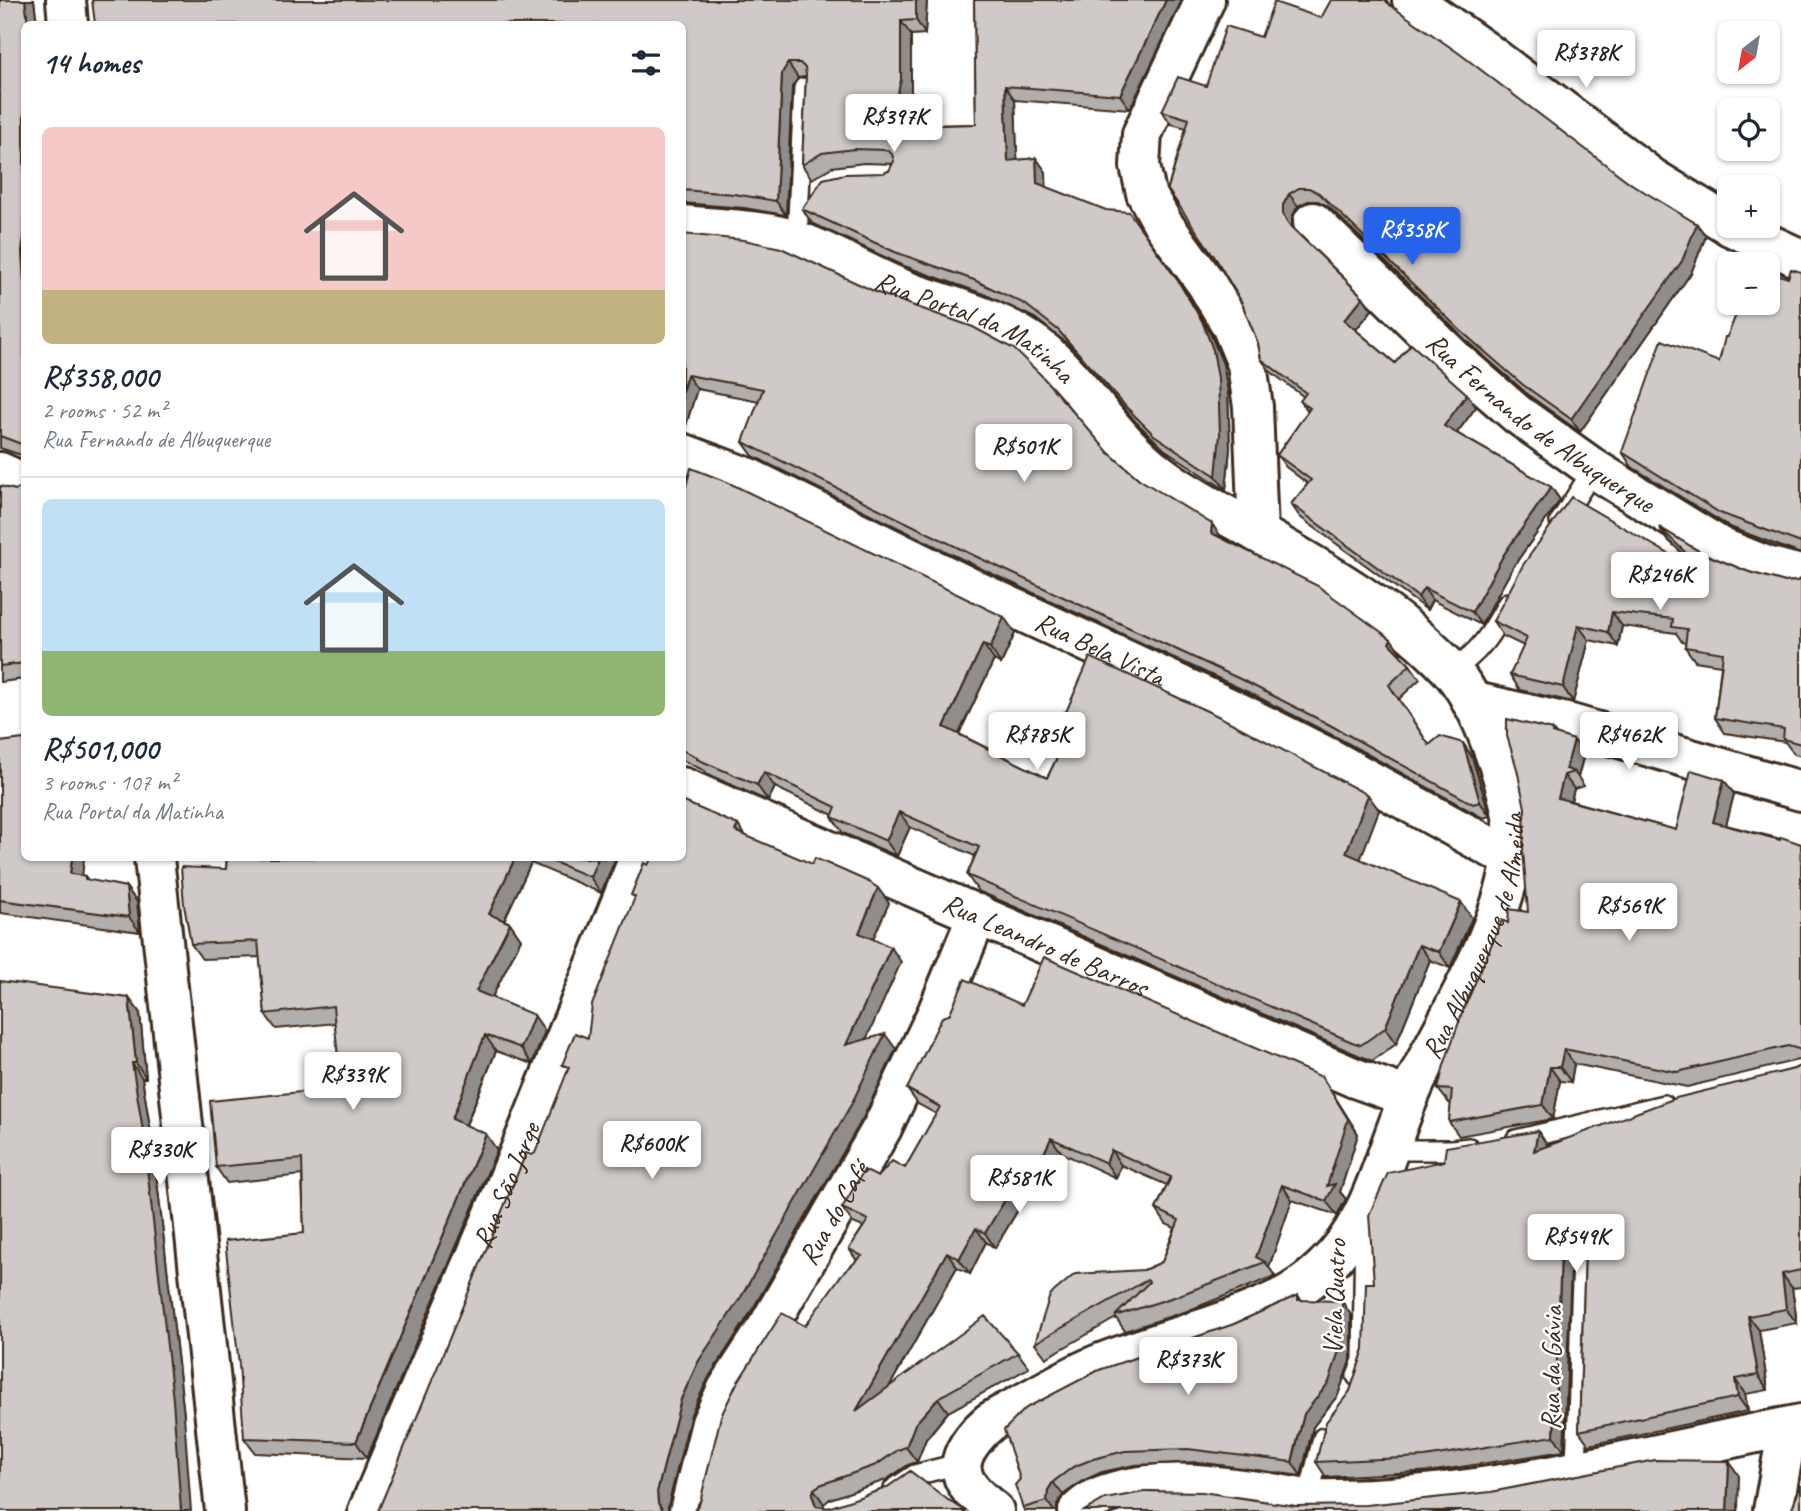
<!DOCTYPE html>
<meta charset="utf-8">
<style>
body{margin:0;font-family:Caveat,sans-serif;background:#f6f6f7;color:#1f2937;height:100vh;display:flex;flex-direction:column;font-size:26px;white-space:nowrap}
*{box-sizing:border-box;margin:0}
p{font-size:23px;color:#747a83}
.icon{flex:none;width:38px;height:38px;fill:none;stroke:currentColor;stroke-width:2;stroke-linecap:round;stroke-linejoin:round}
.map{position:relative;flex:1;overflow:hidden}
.drawer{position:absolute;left:21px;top:21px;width:665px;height:840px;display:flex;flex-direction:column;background:#fff;border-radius:10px;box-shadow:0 2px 5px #0004}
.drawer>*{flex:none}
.needle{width:46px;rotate:211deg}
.controls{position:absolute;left:1717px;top:21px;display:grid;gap:14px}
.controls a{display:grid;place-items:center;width:63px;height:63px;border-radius:10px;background:#fff;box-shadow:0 2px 5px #0004;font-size:35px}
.price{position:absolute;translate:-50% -60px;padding:0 16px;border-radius:7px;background:#fff;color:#222;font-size:23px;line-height:46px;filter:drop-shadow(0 2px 4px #0008)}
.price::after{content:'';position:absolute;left:50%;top:42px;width:21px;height:16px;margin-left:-10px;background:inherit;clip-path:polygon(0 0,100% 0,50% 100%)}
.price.current{background:#2563eb;color:#fff}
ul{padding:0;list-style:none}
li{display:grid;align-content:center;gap:14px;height:371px;padding:0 21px}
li+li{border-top:2px solid #e0e1e3}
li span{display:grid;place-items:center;height:217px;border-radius:10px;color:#555}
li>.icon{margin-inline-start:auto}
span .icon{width:126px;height:126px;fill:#fffc;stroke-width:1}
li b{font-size:30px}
h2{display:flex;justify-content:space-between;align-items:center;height:84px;padding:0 21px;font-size:30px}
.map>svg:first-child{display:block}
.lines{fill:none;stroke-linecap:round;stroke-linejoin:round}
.lane-casing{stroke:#3b2a1e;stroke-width:24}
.street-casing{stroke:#3b2a1e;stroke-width:44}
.secondary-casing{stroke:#3b2a1e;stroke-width:44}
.lane{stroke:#fff;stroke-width:19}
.street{stroke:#fff;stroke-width:38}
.secondary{stroke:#fff;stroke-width:38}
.wall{fill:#b2aeab;stroke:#3b2a1e;stroke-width:2}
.shaded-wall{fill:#918d8b;stroke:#3b2a1e;stroke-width:2}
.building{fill:#cfcac7;stroke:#3b2a1e;stroke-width:2}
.labels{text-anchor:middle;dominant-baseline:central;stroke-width:5;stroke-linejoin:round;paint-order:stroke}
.street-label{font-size:28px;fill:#3b2a1e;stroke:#fff}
</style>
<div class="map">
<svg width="1801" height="1511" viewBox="0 0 1801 1511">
<rect width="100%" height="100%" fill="#fff"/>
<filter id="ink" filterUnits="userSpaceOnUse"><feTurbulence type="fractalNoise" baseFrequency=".0143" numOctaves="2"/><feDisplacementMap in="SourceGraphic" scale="14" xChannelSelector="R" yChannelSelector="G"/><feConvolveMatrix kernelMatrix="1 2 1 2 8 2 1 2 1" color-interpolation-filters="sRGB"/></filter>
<g filter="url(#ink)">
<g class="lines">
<g class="lane-casing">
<path id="lane" d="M797,240L804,88
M1560,522L1594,469
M1451,670C1479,655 1493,631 1508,603
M1516,1140L1664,1105
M1389,1150H1452L1469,1148
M1357,1376L1363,1360L1365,1221
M1575,1471C1581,1403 1578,1335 1583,1267
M894,1489L915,1475L962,1463
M1311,1499L1312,1482L1323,1438"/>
</g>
<g class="street-casing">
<g id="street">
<path d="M1412,0L1482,49L1652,178L1729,225"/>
<path id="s1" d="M1313,222L1455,360L1517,414L1594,469L1720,547L1767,566L1801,575"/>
<path id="s2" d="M682,225C715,228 769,230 798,241C837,255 872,278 910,292C953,307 1000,318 1037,346C1080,380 1107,430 1150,466C1182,493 1221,512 1258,533"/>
<path d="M1730,226L1801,259"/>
<path id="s3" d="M682,453L749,478L975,590L1240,713L1329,758L1512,859"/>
<path d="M0,472L24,483"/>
<path d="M1471,701L1571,724L1801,791"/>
<path id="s4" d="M682,787L1355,1078L1408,1097"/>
<path id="s5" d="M368,1511L504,1190L639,858"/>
<path id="s6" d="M689,1511L711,1423L727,1389L770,1323L882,1128L937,1013L978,914"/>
<path id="s7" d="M994,1511C979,1499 958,1483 962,1461C965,1447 979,1431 990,1422C999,1416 1010,1411 1020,1405C1049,1389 1081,1370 1112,1359C1166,1339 1223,1325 1275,1301C1298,1291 1318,1275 1335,1256C1380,1204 1388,1135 1419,1075C1454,1006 1497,938 1512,861C1518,829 1509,797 1499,766C1488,734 1473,694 1449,668C1395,611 1326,572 1258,533L1253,407L1247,364L1231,325L1206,283L1163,224L1146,193L1140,166L1142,134L1205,0"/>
<path d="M1078,1511C1090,1499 1104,1494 1120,1490C1171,1477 1221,1486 1272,1493C1286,1495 1300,1499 1314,1499C1479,1502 1640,1455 1801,1424"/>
<path d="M1773,1511L1788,1427"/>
</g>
</g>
<g class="secondary-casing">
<path id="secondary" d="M66,0L68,24
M154,858L225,1511"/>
</g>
<use href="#lane" class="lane"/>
<use href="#street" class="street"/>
<use href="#secondary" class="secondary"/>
</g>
<path class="wall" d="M0,0H34L37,24H24V456L0,448Z
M927,0L925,34L911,35L910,97H913L922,111V125L976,124L974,0H1182L1130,109L1015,100L1017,160L1036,158L1046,172V187L1188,295L1211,335L1223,364L1228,392L1230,448L1226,490L1164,449L1136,422L1068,344L1035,318L984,294L904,266L812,223L802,209L889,171L893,164L864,163L832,167L812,179L802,165L806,77L798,78L792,87L786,215L744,208L682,203V24Z
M1390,5L1630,183L1706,236L1691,273L1580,432L1531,397L1470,344L1328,206L1318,201H1308L1298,206L1292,217V227L1363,297L1372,310L1356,330L1395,363L1476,407L1457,433L1551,487L1560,500L1513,567L1481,625L1432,600L1427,610L1300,517L1291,504L1308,484L1286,467L1277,455L1308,411L1300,401L1304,397L1270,371L1261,359L1258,343L1241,301L1216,259L1168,188L1186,128L1171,124L1162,111L1206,86L1261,37L1321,18Z
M682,234L1109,453L1139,479L1222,538L1391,639L1401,653L1400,655L1410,665L1420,679L1399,699L1429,745L1463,743L1472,757L1490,816L1483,818L1340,739L1250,693L984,570L753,456L743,442L759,401L697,389L684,432H682Z
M1801,272V554L1730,527L1632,467L1622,452L1719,362L1727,337L1740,311L1788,278Z
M0,486L15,490L24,489V679L0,682Z
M682,500L1015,633L1001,664L994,660L959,734L1047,778L1074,723L1066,712L1379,810L1360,859L1472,918L1450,968L1430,960L1396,1044L1372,1061L978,891L967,875L975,856L910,827L897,856L843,833L832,817L833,815L775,787L768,801L707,774L705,771L682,760Z
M1659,527L1702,553L1749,572L1785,582L1797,581L1801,579V756L1794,754L1785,742L1725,733L1715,718L1721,665L1695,661L1685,647V643L1682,642L1676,633L1622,626L1618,646L1589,640L1573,702L1520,690L1510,675L1524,646L1503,636L1493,621L1681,561L1685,556L1669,541Z
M1553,730L1556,734L1584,754L1578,777L1584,786L1574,789L1571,801L1676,830L1724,780L1734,794L1726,825L1801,844V1061L1798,1060L1687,1087L1574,1064L1571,1082L1560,1081L1553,1119L1459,1136L1449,1122L1451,1103H1449L1438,1089L1508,923L1528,912Z
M0,742L82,875L85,876L88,880L126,887L137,902L140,932L0,913Z
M227,858H613L615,860L601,893L531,863L504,920L510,923L521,939L492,997L545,1031L532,1064L496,1051L466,1125L497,1150L367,1458L255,1453L244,1438L304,1233L302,1175L227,1183L216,1167L341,1088L335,1023L276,1029L265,1014L260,957L202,959L191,944L226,869Z
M129,998L140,1013L146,1078H142L153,1146L184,1415L0,1511Z
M1022,1005L1332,1092L1358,1134L1340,1192L1346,1199L1337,1215L1292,1200L1269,1267L1275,1276L1187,1311L1125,1331L1116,1318L1046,1358L1035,1343L1144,1270L1162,1262L1175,1228L1166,1224L1156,1209L1167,1185L1121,1165L1116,1178L1062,1153L1050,1177L1041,1172L995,1248L986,1242L970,1274L957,1267L889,1387L1018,1353L1029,1368L948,1412L926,1439L917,1462L908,1465L886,1480L830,1499L824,1504L823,1507L828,1508L948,1500L966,1511H694L805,1326L857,1261L849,1249L863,1227L853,1223L842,1208L878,1177L905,1168L936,1114L918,1104L907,1089Z
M1801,1061V1287L1792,1288L1797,1323L1759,1330L1768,1390L1745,1394L1748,1411L1589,1445L1579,1431L1585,1255H1583L1573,1260L1571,1266L1564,1451L1435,1471L1326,1477L1316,1462L1350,1391L1364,1349L1374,1283L1548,1145L1794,1069L1800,1066Z
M1298,1295L1301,1300L1351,1315V1358L1338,1395L1313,1427L1301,1476L1198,1462L1135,1465L1102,1472L1082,1481L1063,1495L1057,1504V1511H1025L1023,1508L1234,1324Z"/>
<path class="shaded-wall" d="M25,0H34L37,24H28Z
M916,0H927L925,34L916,20Z
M1166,0H1182L1130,109L1120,95Z
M901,21L911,35V94L907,110L897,96Z
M788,63L798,78L792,87L786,215L776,201L782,73Z
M1005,86L1015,100L1018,175L1008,161Z
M913,97L922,111L921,140L911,126Z
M1036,158L1046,172L1047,197L1037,183Z
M1289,194L1298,206L1292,217V227L1288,224L1283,214V205Z
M1697,224L1706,236L1691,273L1580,432L1571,419Z
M24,237V283L22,251Z
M1178,281L1188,295L1211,335L1223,364L1228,392L1230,448L1226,490L1216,476Z
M1363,297L1372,310L1353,333L1344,320Z
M687,375L697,389L684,432L682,429V392Z
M1467,394L1476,407L1453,438L1444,426Z
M1551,487L1560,500L1513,567L1481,625L1472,612L1504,554Z
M1212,524L1222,538L1211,533Z
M1424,588L1432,600L1427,610L1418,597Z
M1612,612L1622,626L1618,646L1608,632Z
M1004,617L1015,633L1001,664L990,648Z
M1578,625L1589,640L1573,702L1563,687Z
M1391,639L1401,653L1398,657L1389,643Z
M983,644L994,660L955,742L944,727Z
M1574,740L1584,754L1578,777L1574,772L1566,769Z
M1463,743L1472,757L1490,816L1480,802Z
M764,772L775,787L768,801L757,785Z
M1564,775L1574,789L1568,812L1558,798Z
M1724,780L1734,794L1723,837L1713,822Z
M1368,795L1379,810L1357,868L1346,853Z
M899,812L910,827L897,856L886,841Z
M738,825L749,840L735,831Z
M72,858H84L81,889L70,874Z
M515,858H527L531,863L500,929L489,914Z
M598,858H613L615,860L601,893L590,877Z
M126,887L137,902L140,932L129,917Z
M878,888L889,903L869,948L859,933Z
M1461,902L1472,918L1450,968L1439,952Z
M510,923L521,939L487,1007L476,991Z
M1419,945L1430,960L1396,1044L1385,1028Z
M891,947L901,962L857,1060L846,1045Z
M129,998L140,1013L146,1078L136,1063Z
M534,1015L545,1031L532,1064L521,1048Z
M885,1034L896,1049L863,1118L751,1312L709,1377L691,1414L668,1506V1511H663L658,1503L657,1492L681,1399L698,1362Z
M485,1035L496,1051L462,1134L452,1119Z
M1564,1049L1574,1064L1571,1082L1560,1067Z
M132,1063L142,1078L153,1146L184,1415L191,1511H181Z
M1550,1067L1560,1081L1553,1119L1543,1105Z
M1322,1077L1358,1134L1340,1192L1346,1199L1337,1215L1326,1201L1327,1186Z
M1538,1131L1548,1146L1534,1151Z
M486,1134L497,1150L367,1458L356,1442Z
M1051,1138L1062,1153L1050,1177L1040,1162Z
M1111,1150L1121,1165L1116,1178L1106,1163Z
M1031,1157L1041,1172L995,1248L985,1233Z
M1282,1185L1292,1200L1269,1267L1265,1262L1256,1257Z
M976,1228L986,1242L970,1274L959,1259Z
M1563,1245L1573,1260L1571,1266L1564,1451L1554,1436L1561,1252Z
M947,1252L957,1267L867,1426L856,1411Z
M1782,1274L1792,1288L1797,1323L1786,1309Z
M1342,1301L1351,1315V1358L1338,1395L1313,1427L1301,1476L1292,1462L1304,1414Z
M1748,1316L1759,1330L1768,1390L1758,1375Z
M1735,1379L1745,1394L1748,1411L1738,1397Z
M938,1398L948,1412L926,1439L917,1462L906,1447L915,1424Z
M1729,1461L1739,1476L1738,1511H1727Z
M1053,1482L1063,1495L1057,1504V1511H1054L1047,1501L1048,1490Z
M814,1489L824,1504L822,1509L816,1506L812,1495Z"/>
<path class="building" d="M0,0H25L28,24H24V237L22,251L24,283V445L0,436Z
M92,0H916V20L901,21V80L897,96L913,97L911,126L976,124L974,0H1166L1120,95L1005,86L1008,161L1036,158L1037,183L1106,210L1129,212L1178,281L1202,321L1213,350L1218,378L1220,434L1216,476L1154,435L1127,408L1058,330L1025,304L974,280L895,252L802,209L823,179L845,174L883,173L889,171L894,161L892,154L887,150L854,149L822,153L802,165L806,75L805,68L800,63H788L782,73L776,201L734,194L682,190V24H95Z
M1331,0H1385L1390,5L1460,54L1630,183L1697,224L1682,261L1571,419L1522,384L1461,331L1319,193L1309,188H1299L1289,194L1283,205V214L1288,224L1363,297L1344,320L1395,363L1411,344L1467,394L1444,426L1551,487L1504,554L1472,612L1424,588L1418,597L1291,504L1311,480L1277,455L1310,408L1300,401L1306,393L1261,359L1258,343L1241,301L1216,259L1166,187L1168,188L1189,119L1162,111L1178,77L1206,86L1226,26L1261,37L1274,2L1321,18Z
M682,234L744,240L781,248L878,293L973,327L1014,349L1041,375L1109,453L1139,479L1212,524L1211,533L1318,586L1391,639L1389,643L1410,665L1389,685L1429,745L1440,736L1463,743L1480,802L1473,804L1330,725L1240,679L975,556L743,442L763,389L687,375L682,392Z
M1791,269L1801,272V543L1720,513L1622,452L1662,340L1719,362L1725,337H1727L1738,310L1740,311L1743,303H1768V271L1788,278Z
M691,468L727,482L1004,617L990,648L983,644L944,727L1047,778L1077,717L1066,712L1090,657L1220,717L1368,795L1346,853L1461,902L1439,952L1419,945L1385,1028L1361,1045L1352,1042L967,875L979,847L899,812L886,841L832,817L836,807L764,772L757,785L697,759V757L682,750V500Z
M0,486L15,490L22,487L24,489V663L0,666Z
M1571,497L1681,561L1687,554L1659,527L1702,553L1749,572L1785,582L1797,581L1801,579V744L1783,739L1784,729L1715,718L1723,653L1685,647L1687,629L1672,627L1673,619L1612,612L1608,632L1578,625L1563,687L1510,675L1527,638L1493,621L1523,565Z
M1507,719L1553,730L1552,733L1574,740L1566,769L1574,772L1564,775L1558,798L1676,830L1691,770L1724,780L1713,822L1780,840L1781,837L1801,844V1052L1799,1049L1788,1046L1677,1072L1564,1049L1560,1067H1550L1543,1105L1449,1122L1452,1090L1438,1089L1444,1065L1462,1013L1502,920L1508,923L1509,909L1528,912L1523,850L1525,808L1517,769L1507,736Z
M24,739V858H72L70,874L85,876V879L126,887L129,917L0,900V742Z
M682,801L738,825L735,831L812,864L815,858L869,882L878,888L859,933L891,947L846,1045L885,1034L852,1103L741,1297L698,1362L681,1399L657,1492L658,1503L663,1511H378L526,1153L532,1155L535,1153L569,1067L562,1065L575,1033L588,1038L592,1005L635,897L631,895L644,863L648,865L652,858H682Z
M227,858H515L489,914L510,923L476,991L534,1015L521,1048L485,1035L452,1119L486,1134L356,1442L244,1438L239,1365L225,1241L304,1233L302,1159L216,1167L210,1101L341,1088L333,1006L265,1014L258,941L191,944L184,905L181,867L226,869Z
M544,858H598L590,877Z
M1044,957L1322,1077L1348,1119L1327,1186L1335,1184L1326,1201L1282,1185L1256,1257L1265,1262L1177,1296L1115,1316L1149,1282L1147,1280L1035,1343L1050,1295L1075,1274L1144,1270L1162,1262L1179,1220L1156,1209L1171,1177L1111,1150L1106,1163L1051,1138L1040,1162L1031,1157L985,1233L976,1228L959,1259L947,1252L856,1411L985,1316L1018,1353L938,1398L915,1424L906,1447L898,1450L876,1465L820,1485L814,1489L812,1495L816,1506L828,1508L886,1488L910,1471L948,1500L966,1511H694L700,1502L721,1416L736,1385L782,1313L805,1326L842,1274L862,1256L849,1249L868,1220L842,1208L864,1170L878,1177L892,1161L905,1168L940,1107L907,1089L942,1017L949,1015L965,979L1022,1005Z
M0,981L129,998L136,1063H132L143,1131L173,1400L181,1511H0Z
M1801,1061V1270L1782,1274L1786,1309L1748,1316L1758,1375L1735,1379L1738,1397L1579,1431L1585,1253L1580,1243L1573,1240L1563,1245L1561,1252L1554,1436L1425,1457L1316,1462L1326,1422L1350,1391L1364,1349L1366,1283H1374L1369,1215L1388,1173L1444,1161L1446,1147L1538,1131L1534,1151L1676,1098L1794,1069L1800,1066Z
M1298,1295V1300L1342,1301L1341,1344L1329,1382L1304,1414L1292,1462L1188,1449L1125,1451L1093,1459L1073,1467L1053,1482L1048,1490L1047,1501L1023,1508L1015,1485L1020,1479L1004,1430L1026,1408L1099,1370L1234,1324Z
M1655,1460L1729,1461L1727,1511H1084L1105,1499L1149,1491L1202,1492L1296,1506L1366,1505L1491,1492Z
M1801,1485V1511H1791Z"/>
</g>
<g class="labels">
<g class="street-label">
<text stroke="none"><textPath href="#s2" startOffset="315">Rua Portal da Matinha</textPath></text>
<text stroke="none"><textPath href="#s1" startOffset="304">Rua Fernando de Albuquerque</textPath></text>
<text stroke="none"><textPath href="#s3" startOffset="462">Rua Bela Vista</textPath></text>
<text stroke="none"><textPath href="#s7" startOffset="849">Rua Albuquerque de Almeida</textPath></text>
<text stroke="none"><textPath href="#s4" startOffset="396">Rua Leandro de Barros</textPath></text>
<text stroke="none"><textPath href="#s5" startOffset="354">Rua São Jorge</textPath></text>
<text stroke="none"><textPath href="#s6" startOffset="334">Rua do Café</textPath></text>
<text transform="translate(1334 1297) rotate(-88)">Viela Quatro</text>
<text transform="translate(1551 1368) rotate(-89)">Rua da Gávia</text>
</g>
</g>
</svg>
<div class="controls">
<a><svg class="needle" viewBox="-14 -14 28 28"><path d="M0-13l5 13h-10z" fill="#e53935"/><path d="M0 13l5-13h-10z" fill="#747a83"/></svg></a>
<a><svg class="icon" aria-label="locate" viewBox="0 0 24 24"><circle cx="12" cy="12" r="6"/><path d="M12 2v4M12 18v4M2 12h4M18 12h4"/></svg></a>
<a>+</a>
<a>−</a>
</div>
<b class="price" style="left:1586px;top:90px">R$378K</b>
<b class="price" style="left:894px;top:154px">R$397K</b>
<b class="price current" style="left:1412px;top:267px">R$358K</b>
<b class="price" style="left:1024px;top:484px">R$501K</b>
<b class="price" style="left:1660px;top:612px">R$246K</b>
<b class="price" style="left:1037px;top:772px">R$785K</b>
<b class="price" style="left:1629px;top:772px">R$462K</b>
<b class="price" style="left:1629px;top:943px">R$569K</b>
<b class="price" style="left:353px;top:1112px">R$339K</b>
<b class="price" style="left:652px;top:1181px">R$600K</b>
<b class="price" style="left:160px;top:1187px">R$330K</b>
<b class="price" style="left:1019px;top:1215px">R$581K</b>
<b class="price" style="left:1576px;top:1274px">R$549K</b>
<b class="price" style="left:1188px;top:1397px">R$373K</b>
<section class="drawer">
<h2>14 homes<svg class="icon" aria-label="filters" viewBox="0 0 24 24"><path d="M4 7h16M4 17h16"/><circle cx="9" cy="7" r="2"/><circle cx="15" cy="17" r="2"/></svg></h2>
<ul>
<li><span style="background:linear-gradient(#f6c9c9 75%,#c2b280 0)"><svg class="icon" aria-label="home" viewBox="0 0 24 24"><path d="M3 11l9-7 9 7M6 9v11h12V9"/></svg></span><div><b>R$358,000</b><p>2 rooms · 52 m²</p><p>Rua Fernando de Albuquerque</p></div></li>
<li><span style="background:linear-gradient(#bfe0f5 70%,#8fb573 0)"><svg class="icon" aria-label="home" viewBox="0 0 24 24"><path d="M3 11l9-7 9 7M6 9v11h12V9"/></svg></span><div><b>R$501,000</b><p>3 rooms · 107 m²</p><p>Rua Portal da Matinha</p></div></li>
</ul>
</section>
</div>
